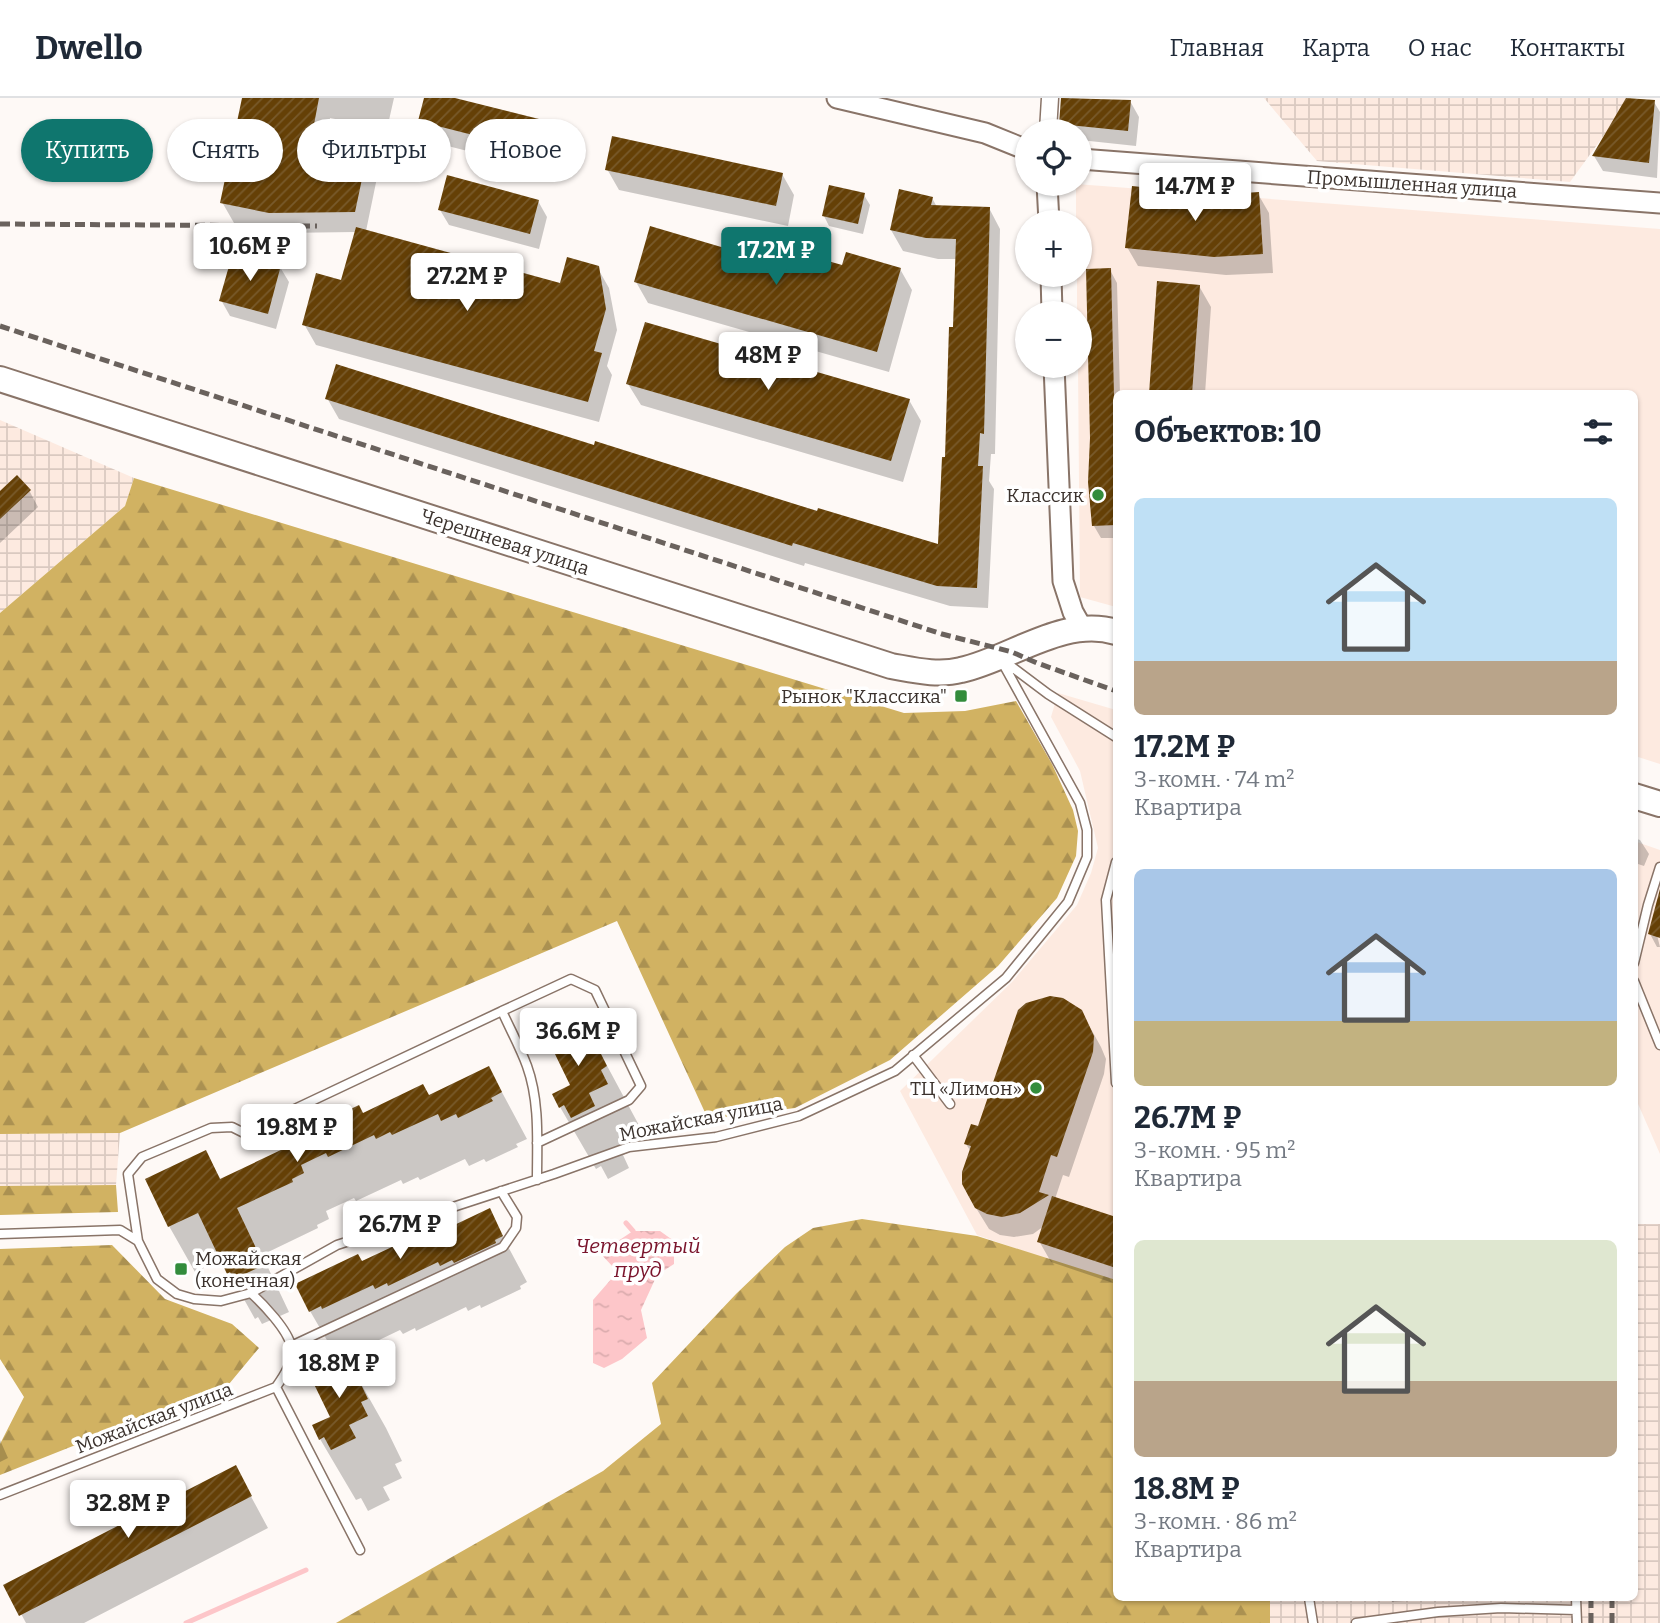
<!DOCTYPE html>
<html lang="ru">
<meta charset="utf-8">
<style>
body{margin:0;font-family:Bitter,serif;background:#f6f6f7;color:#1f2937;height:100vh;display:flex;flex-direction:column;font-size:26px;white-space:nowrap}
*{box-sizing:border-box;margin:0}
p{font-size:23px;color:#747a83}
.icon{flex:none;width:38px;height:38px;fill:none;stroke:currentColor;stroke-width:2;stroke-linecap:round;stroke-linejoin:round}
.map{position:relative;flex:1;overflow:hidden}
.drawer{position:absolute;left:1113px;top:292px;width:525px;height:1211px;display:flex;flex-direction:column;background:#fff;border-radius:10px;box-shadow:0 2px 5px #0004}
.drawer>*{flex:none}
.hud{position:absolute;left:21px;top:21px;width:665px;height:63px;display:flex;gap:14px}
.controls{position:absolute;left:1015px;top:21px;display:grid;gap:14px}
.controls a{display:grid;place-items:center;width:77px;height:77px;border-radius:50%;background:#fff;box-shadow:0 2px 5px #0004;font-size:35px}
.price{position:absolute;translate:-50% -60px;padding:0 16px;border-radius:7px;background:#fff;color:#222;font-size:23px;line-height:46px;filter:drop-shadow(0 2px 4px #0008)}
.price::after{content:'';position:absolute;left:50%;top:42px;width:21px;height:16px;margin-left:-10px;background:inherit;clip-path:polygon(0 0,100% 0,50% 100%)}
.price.selected{background:#0f766e;color:#fff}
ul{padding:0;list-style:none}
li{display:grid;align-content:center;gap:14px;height:371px;padding:0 21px}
li span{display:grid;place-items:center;height:217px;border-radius:10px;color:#555}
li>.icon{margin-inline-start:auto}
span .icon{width:126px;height:126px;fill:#fffc;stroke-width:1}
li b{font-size:30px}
h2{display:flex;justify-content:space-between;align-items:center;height:84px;padding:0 21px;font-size:30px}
.tag{padding:0 24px;border-radius:32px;background:#fff;box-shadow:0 2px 5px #0004;font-size:24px;line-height:63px}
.tag.selected{background:#0f766e;color:#fff}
header{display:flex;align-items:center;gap:42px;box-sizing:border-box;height:98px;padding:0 35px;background:#fff;border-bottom:2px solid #e0e1e3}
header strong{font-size:33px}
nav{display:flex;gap:38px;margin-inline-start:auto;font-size:24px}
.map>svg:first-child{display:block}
.built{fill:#fdeae0}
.industrial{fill:url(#industrial-grid)}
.forest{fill:url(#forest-firs)}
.water{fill:url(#water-ripples)}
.shadow{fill:#0003}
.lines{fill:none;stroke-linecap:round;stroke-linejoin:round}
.stream{stroke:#fdc6c9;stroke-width:5}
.building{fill:url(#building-hatch)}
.service-casing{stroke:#897468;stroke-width:11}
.minor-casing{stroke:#897468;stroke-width:19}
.tertiary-casing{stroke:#897468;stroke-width:23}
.primary-casing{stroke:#897468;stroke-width:28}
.service{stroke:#fff;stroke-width:8}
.minor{stroke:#fff;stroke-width:16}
.tertiary{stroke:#fff;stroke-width:19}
.primary{stroke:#fff;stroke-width:24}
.rail{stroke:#6a625d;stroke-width:5;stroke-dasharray:10 5;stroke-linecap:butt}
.poi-dot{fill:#338c3c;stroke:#fff;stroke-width:2.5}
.labels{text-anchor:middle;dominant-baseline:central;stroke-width:7;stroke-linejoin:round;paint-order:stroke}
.street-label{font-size:19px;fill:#3b322d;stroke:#fff}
.poi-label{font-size:19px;fill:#3b322d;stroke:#fff;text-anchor:end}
.water-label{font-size:21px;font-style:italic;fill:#7a142c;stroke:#fff}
</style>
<header>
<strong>Dwello</strong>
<nav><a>Главная</a><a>Карта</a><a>О нас</a><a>Контакты</a></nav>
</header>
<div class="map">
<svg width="1660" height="1525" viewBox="0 0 1660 1525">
<defs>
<pattern id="industrial-grid" width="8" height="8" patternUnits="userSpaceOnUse" patternTransform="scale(1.75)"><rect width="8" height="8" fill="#fdeae0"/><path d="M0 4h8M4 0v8" fill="none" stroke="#dac9c0"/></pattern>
<pattern id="forest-firs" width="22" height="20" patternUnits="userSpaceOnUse" patternTransform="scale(1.75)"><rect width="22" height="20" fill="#d1b262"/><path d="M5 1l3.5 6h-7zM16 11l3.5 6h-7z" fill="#ab9151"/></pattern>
<pattern id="water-ripples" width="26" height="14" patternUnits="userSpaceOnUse" patternTransform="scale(1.75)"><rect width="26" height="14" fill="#fdc6c9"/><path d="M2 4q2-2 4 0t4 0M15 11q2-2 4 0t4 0" fill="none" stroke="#daabad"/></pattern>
<pattern id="building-hatch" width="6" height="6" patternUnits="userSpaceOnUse" patternTransform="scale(1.75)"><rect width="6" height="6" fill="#654006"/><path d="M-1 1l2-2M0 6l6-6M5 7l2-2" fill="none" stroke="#785a2b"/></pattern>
</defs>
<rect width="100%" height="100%" fill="#fef9f6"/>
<path class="built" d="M1076,86L1660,131V666L1635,658L1634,296H1116V509L1080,499L1078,268H1080V215H1077V177H1080V124H1076Z
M1058,595L1116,612V1185L977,1137L900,993L1012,884L1077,807L1091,775L1098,750L1080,673L1051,619Z
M1634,743L1660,752V1056L1635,999Z"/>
<path class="industrial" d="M1264,0H1631L1570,84L1317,63Z
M0,322L134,380L125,408L0,515Z
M120,1035L116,1087L0,1088V1036Z
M1635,1126H1660V1525H1270V1500H1634Z"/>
<path class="forest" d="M134,380L904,615L965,613L1016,603L1052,666L1073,712L1078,733L1076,758L1057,800L998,868L890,962L795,1010L708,1021L617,823L120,1035L0,1036V515L125,408Z
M116,1087L118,1114L0,1117V1088Z
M862,1121L977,1138L1116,1182V1500H1270V1525H336L603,1373L661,1326L652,1285L736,1196L785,1149L813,1130Z
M112,1147L165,1201L232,1226L259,1250L229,1286L0,1377V1346L24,1299L0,1261V1151Z"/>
<path class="water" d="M633,1133H660L674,1143V1166L657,1177L641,1212L647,1240L622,1261L604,1270L593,1265V1202L613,1179L614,1170L600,1155Z"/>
<path class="shadow" d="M241,0H394L387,31L330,20L326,41L367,50L379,70L366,133L561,187L597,169L609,190L617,232L607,268L612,277L599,324L316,247L304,226L342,184L356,134L281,135L234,125L222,104L243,0Z
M425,0H447L554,27L566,48L559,76L432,44L420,23Z
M1063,0L1130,3L1139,19L1136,48L1080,42V33H1065L1061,25Z
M1654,4L1660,14L1657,80L1603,73L1594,58Z
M607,71L782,76L794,97L788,128L619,92Z
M1258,96L1269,115L1273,175L1226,177L1138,168L1127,149L1215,98Z
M864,97L870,107L863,136L829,128L824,118Z
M932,100L937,109L989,110L1000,131L995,356H991L989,383L994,391L988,510L950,508L805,465L804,468L339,321L327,300L595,349L940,448L955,231L957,161H938L903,153L891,132Z
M538,103L547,119L539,151L449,127L440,112Z
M280,169L289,184L276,231L230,218L221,202Z
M843,170L900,171L912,192L889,274L648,205L636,184L790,171Z
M1110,172L1117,185L1120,296H1116V440H1101L1094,428Z
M1199,188L1211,209L1205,296H1150Z
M628,286L909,302L921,323L903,384L641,307Z
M17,380L30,394L38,409L0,445V395Z
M1634,740L1640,742L1649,756L1644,768L1638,766L1634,777Z
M1660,799V838L1657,837L1660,849H1657L1650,836Z
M1081,913L1101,949L1106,961L1104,976L1069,1079L1063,1077L1055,1101L1116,1121V1186L1051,1164L1039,1143L1044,1128L1033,1136L1014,1139L1000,1137L989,1131L968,1097L964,1086L971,1054L966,1046Z
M590,936L641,1031L635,1034L642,1048L623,1057L629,1070L608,1081L601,1068L596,1071L560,1009L572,988L584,939Z
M489,970L527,1041L516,1046L518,1049L486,1064L484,1061L469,1068L465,1061L420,1082L418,1079L403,1086L401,1082L356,1103L354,1100L326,1113L329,1121L317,1127L318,1130L262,1157L289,1214L262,1226L258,1219L255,1221L222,1162L195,1174L169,1128L206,1055L221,1082L363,1017L429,999Z
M489,1113L527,1184L520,1188L521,1191L481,1210L480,1207L468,1213L466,1209L416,1233L415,1230L403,1236L400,1232L350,1256L349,1253L338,1258L345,1271L351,1268L386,1330L402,1363L395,1366L402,1380L383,1389L390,1402L368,1413L361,1400L356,1402L320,1341L332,1320L323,1281L335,1256L310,1213L361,1165L427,1142Z
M0,1342L8,1360L0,1364V1367Z
M235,1369L268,1430L84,1525H26L6,1488Z
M1390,1500H1453L1392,1504Z"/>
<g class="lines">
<path class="stream" d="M626,1125L633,1133
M186,1525L306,1472"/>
</g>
<path class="building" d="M242,0H319L312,37L369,48L355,114L269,115L220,105Z
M424,0H455L555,25L547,56L418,23Z
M1061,0L1131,2L1128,33L1059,26Z
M1626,0L1655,2L1649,65L1592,58Z
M612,38L783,75L776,108L605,72Z
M447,77L539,102L530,136L438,112Z
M829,87L865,95L858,126L822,118Z
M1132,88L1215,97L1259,94L1263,156L1214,159L1125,150Z
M899,91L933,99L931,107L990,109L984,336L980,335L978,368H983L977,490L937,488L793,445L792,448L325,301L336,266L594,347L595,343L817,413L818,410L938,446L942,359H945L949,229H953L956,141L926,140L890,132Z
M650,128L789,169L793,153L842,167L846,154L901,170L877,254L634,184Z
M356,129L560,185L567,159L599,168L606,211L594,253L602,255L588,304L302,227L316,175L341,182Z
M233,154L281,167L268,216L219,203Z
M1111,170L1115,340L1114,384L1116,385V427L1092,428L1088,384L1090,340L1086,171Z
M1157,183L1200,187L1192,296H1149Z
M645,224L910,301L891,363L626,286Z
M17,377L31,392L0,421V393Z
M1660,791V840L1648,836Z
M1050,898L1063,900L1082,912L1094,938L1093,954L1057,1059L1051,1057L1039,1094L1049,1097L1020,1115L1002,1119L987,1116L975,1110L962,1086V1074L971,1048L964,1046L971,1026L978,1028L1018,912L1026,905Z
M575,921L583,937L590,934L607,968L601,972L608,986L589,995L595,1008L571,1020L564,1007L559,1010L552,996L570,987L553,952L560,949L552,932Z
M489,968L502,994L491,1000L493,1003L458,1020L456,1016L441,1023L438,1016L392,1037L390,1034L376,1041L374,1037L328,1059L326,1055L301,1067L304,1075L292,1081L293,1084L237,1110L264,1167L234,1181L230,1174L227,1176L198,1115L168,1129L145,1081L206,1052L220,1081L302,1042L299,1036L359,1007L363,1015L423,986L429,997Z
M1052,1098L1116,1119V1170L1037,1144Z
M490,1110L503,1138L495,1142L496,1145L454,1165L452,1162L440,1168L438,1164L388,1188L387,1185L375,1191L373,1187L322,1211L321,1208L309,1214L295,1186L358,1156L362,1163L424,1134L427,1140Z
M337,1253L344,1269L351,1266L368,1301L361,1304L368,1318L349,1327L356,1340L331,1352L324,1339L319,1342L312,1327L330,1319L313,1284L321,1280L313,1264Z
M236,1367L252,1398L19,1518L3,1487Z"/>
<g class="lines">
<g class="service-casing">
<path id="service" d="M1004,563L1048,596L1116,639
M1116,764L1106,802L1116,985
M1634,865L1648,807L1660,769
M1634,883L1660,947
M913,957L950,1006
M537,1045L629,1002L641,988L595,892L571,881L502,913C510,931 520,949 527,968C540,1004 537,1044 537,1082
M0,1136L120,1132L138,1143L157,1181L177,1196L194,1201L221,1203L251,1195L337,1147L554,1076L629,1049L716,1039L799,1018L895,973L1006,880L1068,804L1087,759V732L1080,705L1001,562
M138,1143L128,1076L142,1059L211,1030L232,1029L244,1035L502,913
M291,1248L503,1149L516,1130L517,1119L501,1093
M276,1289L360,1452
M0,1397L276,1289C284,1278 294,1263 291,1248C288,1232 263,1206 251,1195
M1309,1500L1313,1525
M1576,1500L1577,1525
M1356,1525L1438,1514L1501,1510L1576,1512"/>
</g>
<g class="minor-casing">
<path id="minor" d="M1048,33L1050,0"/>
</g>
<g class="tertiary-casing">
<path id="tertiary" d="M837,0L985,35L1027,52
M1080,61L1660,105
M1047,86L1049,124
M1051,177L1052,215
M1054,268L1063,483L1073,514L1082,530"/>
</g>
<g class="primary-casing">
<path id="primary" d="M0,281L891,568C914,572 938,578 961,572C1011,561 1063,518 1116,534
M1634,698L1660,706"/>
</g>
<use href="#service" class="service"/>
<use href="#minor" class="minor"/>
<use href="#tertiary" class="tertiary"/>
<use href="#primary" class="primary"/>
<path class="rail" d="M0,126L317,128
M0,228L942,536L1012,554L1037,565L1116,593
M1591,1525V1500
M1612,1525V1500"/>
</g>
<g class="poi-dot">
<circle cx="1098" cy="397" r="7"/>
<rect x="954" y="591" width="14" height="14" rx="3.5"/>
<circle cx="1036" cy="990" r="7"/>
<rect x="174" y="1164" width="14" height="14" rx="3.5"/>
</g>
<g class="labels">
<g class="street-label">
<text transform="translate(1412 86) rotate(4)">Промышленная улица</text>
<text transform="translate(505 444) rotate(18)">Черешневая улица</text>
<text transform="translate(701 1021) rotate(-11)">Можайская улица</text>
<text transform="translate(154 1320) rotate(-21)">Можайская улица</text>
</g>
<g class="poi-label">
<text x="1084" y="397">Классик</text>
<text x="947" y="598">Рынок "Классика"</text>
<text x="1022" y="990">ТЦ «Лимон»</text>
<text x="195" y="1160" text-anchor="start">Можайская<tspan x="195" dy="22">(конечная)</tspan></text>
</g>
<g class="water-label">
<text x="638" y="1148">Четвертый<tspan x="638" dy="24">пруд</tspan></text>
</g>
</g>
</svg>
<div class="controls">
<a><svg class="icon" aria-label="locate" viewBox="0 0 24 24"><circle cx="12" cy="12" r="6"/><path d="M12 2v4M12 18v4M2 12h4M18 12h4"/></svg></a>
<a>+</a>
<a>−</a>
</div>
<b class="price" style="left:1195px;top:125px">14.7M ₽</b>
<b class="price" style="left:250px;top:185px">10.6M ₽</b>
<b class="price selected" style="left:776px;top:189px">17.2M ₽</b>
<b class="price" style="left:467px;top:215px">27.2M ₽</b>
<b class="price" style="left:768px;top:294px">48M ₽</b>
<b class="price" style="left:578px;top:970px">36.6M ₽</b>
<b class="price" style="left:297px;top:1066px">19.8M ₽</b>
<b class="price" style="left:400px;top:1163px">26.7M ₽</b>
<b class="price" style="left:339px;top:1302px">18.8M ₽</b>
<b class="price" style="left:128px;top:1442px">32.8M ₽</b>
<div class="hud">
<a class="tag selected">Купить</a>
<a class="tag">Снять</a>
<a class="tag">Фильтры</a>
<a class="tag">Новое</a>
</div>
<section class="drawer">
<h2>Объектов: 10<svg class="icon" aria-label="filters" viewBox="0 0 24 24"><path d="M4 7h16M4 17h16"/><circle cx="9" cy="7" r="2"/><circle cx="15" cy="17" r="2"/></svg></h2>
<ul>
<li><span style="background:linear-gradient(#bfe0f5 75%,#b9a48a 0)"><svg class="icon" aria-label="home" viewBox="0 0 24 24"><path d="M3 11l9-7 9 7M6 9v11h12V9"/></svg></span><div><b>17.2M ₽</b><p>3-комн. · 74 m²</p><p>Квартира</p></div></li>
<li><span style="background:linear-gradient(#a9c7e8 70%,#c2b280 0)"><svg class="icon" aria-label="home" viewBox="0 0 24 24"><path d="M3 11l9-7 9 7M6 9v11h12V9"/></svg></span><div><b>26.7M ₽</b><p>3-комн. · 95 m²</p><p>Квартира</p></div></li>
<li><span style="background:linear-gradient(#dfe7d0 65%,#b9a48a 0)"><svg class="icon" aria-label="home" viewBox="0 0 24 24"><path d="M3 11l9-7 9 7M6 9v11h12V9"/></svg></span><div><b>18.8M ₽</b><p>3-комн. · 86 m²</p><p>Квартира</p></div></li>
</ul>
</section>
</div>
